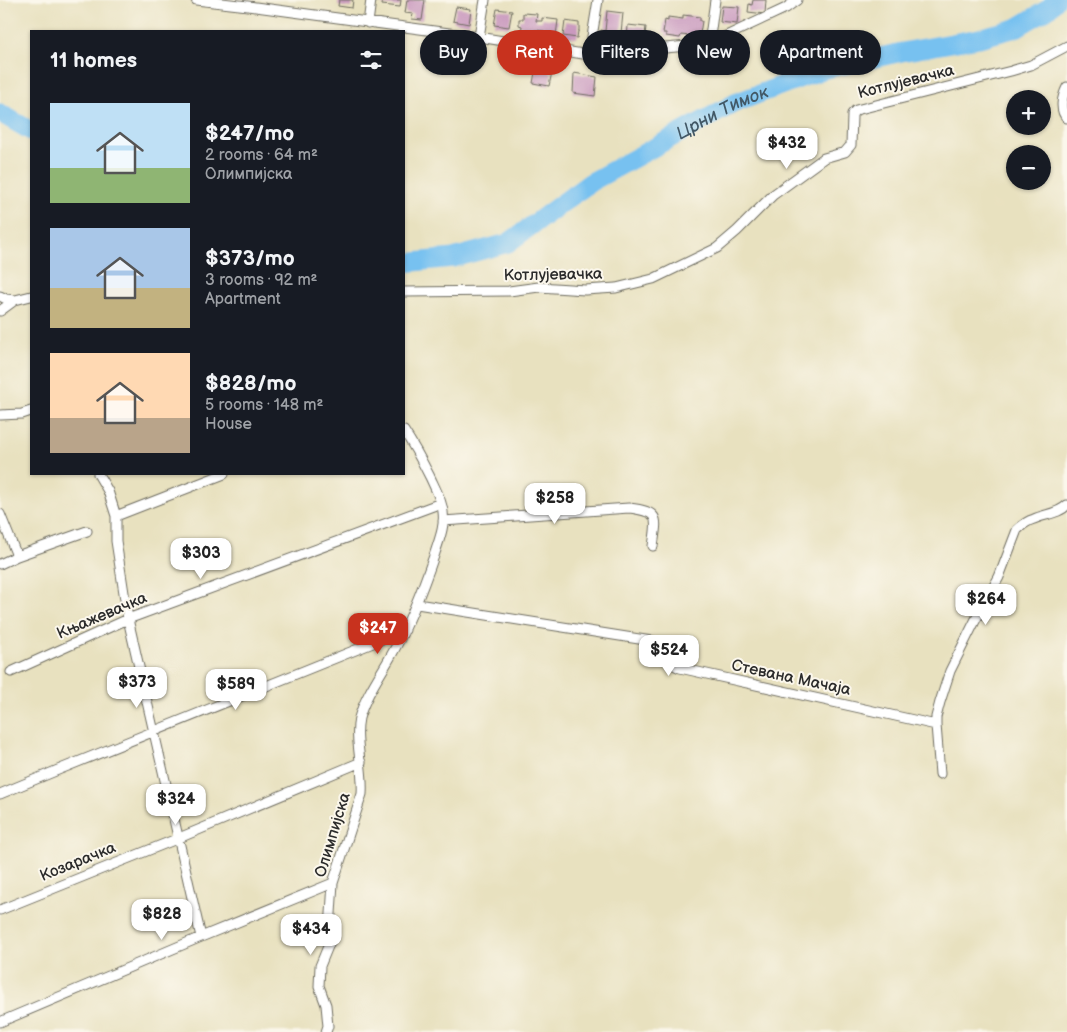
<!DOCTYPE html>
<meta charset="utf-8">
<style>
body{margin:0;font-family:"Balsamiq Sans",sans-serif;background:#242831;color:#f1f3f6;height:100vh;display:flex;flex-direction:column;font-size:19px;white-space:nowrap}
*{box-sizing:border-box;margin:0}
p{font-size:16px;color:#9ea1a6}
.icon{flex:none;width:28px;height:28px;fill:none;stroke:currentColor;stroke-width:2;stroke-linecap:round;stroke-linejoin:round}
.map{position:relative;flex:1;overflow:hidden}
.panel{position:absolute;left:30px;top:30px;width:375px;height:445px;display:flex;flex-direction:column;background:#171b24;border-radius:0px;box-shadow:0 1px 4px #0004}
.panel>*{flex:none}
.hud{position:absolute;left:420px;top:30px;width:475px;height:45px;display:flex;gap:10px}
.tools{position:absolute;left:1006px;top:90px;display:grid;gap:10px}
.tools a{display:grid;place-items:center;width:45px;height:45px;border-radius:50%;background:#171b24;box-shadow:0 1px 4px #0004;font-size:25px}
.price{position:absolute;translate:-50% -42px;padding:0 11px;border-radius:10px;background:#fff;color:#222;font-size:16px;line-height:32px;filter:drop-shadow(0 1px 2px #0008)}
.price::after{content:'';position:absolute;left:50%;top:30px;width:15px;height:11px;margin-left:-8px;background:inherit;clip-path:polygon(0 0,100% 0,50% 100%)}
.price.active{background:#c8321e;color:#fff}
ul{padding:0;list-style:none}
li{display:flex;align-items:center;gap:15px;height:125px;padding:0 20px}
li span{display:grid;place-items:center;flex:none;width:140px;height:100px;border-radius:0px;color:#555}
li>.icon{margin-inline-start:auto}
span .icon{width:60px;height:60px;fill:#fffc;stroke-width:1}
li b{font-size:21px}
h2{display:flex;justify-content:space-between;align-items:center;height:60px;padding:0 20px;font-size:21px}
.chip{padding:0 18px;border-radius:22px;background:#171b24;box-shadow:0 1px 4px #0004;font-size:18px;line-height:45px}
.chip.active{background:#c8321e;color:#fff}
.map>svg:first-child{display:block}
.lines{fill:none;stroke-linecap:round;stroke-linejoin:round}
.river{stroke:#77c1f0;stroke-width:19}
.building{fill:#c999be}
.street-casing{stroke:#6d6b5f;stroke-width:11}
.street{stroke:#fff;stroke-width:9}
.labels{text-anchor:middle;dominant-baseline:central;stroke-width:4;stroke-linejoin:round;paint-order:stroke}
.street-label{font-size:16px;fill:#2b2b2b;stroke:#fbf7ec}
.water-label{font-size:18px;font-style:italic;fill:#425866;stroke:#fbf7ec}
</style>
<div class="map">
<svg width="1067" height="1032" viewBox="0 0 1067 1032">
<rect width="100%" height="100%" fill="#fbf7ec"/>
<filter id="ink" filterUnits="userSpaceOnUse"><feTurbulence type="fractalNoise" baseFrequency=".02" numOctaves="2"/><feDisplacementMap in="SourceGraphic" scale="10" xChannelSelector="R" yChannelSelector="G"/><feConvolveMatrix kernelMatrix="1 2 1 2 8 2 1 2 1" color-interpolation-filters="sRGB"/></filter>
<filter id="wash" filterUnits="userSpaceOnUse"><feTurbulence type="fractalNoise" baseFrequency=".0096" numOctaves="4" result="noise"/><feDisplacementMap in="SourceGraphic" scale="20" xChannelSelector="R" yChannelSelector="G"/><feGaussianBlur stdDeviation="1.12" result="paint"/><feColorMatrix in="noise" values="0 0 0 0 0 0 0 0 0 0 0 0 0 0 0 0 0 1.4 0 .05"/><feComposite in="paint" operator="in"/></filter>
<g filter="url(#wash)">
<rect width="100%" height="100%" fill="#e8e1bf"/>
<g class="lines">
<g class="river">
<path d="M0,113L31,131"/>
<path id="s1" d="M404,263L453,258L508,243L591,182L735,103L822,70L902,52L979,38L1016,28L1048,9L1056,0"/>
</g>
</g>
<g id="blocks">
<path class="building" d="M339,0H353L352,8L338,6Z
M383,0H401L400,7L382,5Z
M407,0H425L422,20L412,19L413,14L405,13Z
M753,0H766L765,14L748,12L749,4L752,5Z
M722,6L739,7L737,24L720,22Z
M456,7L471,9L469,24L453,21Z
M497,9L512,11L509,27L494,25Z
M607,11L623,13L620,43L600,40L601,30L605,31Z
M523,13L537,14L536,21H542V18L558,20L556,36L543,34L544,31L535,30V33L521,32L522,26L519,25V19H523Z
M683,15L700,17V21H702L700,34H698V37L681,35L680,38L666,36V33H663L665,20L668,21V17L683,19Z
M565,21L579,23V31H578L577,38L563,36Z
M628,25L646,27L644,43L627,41Z
M536,67L548,69V72H552L549,86L533,83Z
M574,73L597,77L595,96L573,93Z"/>
</g>
</g>
<g filter="url(#ink)">
<use href="#blocks" fill-opacity="0" stroke="#6d6b5f" stroke-width="1"/>
<g class="lines">
<g class="street-casing">
<path id="street" d="M196,0L248,6L479,37L589,55L709,44L786,8L797,0
M368,23L371,0
M479,37L485,0
M709,44L715,0
M589,55L598,0
M1067,87C1062,97 1059,110 1067,118
M404,292L509,291L539,287L585,290L616,288L653,279L717,248L737,231L773,195L824,158L845,152L851,145L852,116V114L856,110L1011,71L1031,65L1067,46
M0,296L6,299L15,300
M0,311L15,300L31,296
M0,415L22,414L31,411
M98,474L108,491L116,516V541L128,619L201,937
M0,514L17,556
M116,516L224,474
M443,521L629,508C661,512 657,518 653,546
M0,564L17,556L87,531
M417,604L658,642C674,649 661,661 680,668L936,725
M11,672L128,619L441,503
M940,774L936,725V717L940,702L950,671L975,621L999,577L1017,530C1022,525 1027,521 1034,519C1044,514 1059,514 1067,505
M0,794L58,770L405,630
M0,910L179,838L361,762
M0,1022L201,937L333,883
M326,1032L328,1026L326,1005L319,986L320,966L329,944L333,883L362,794C364,769 354,742 359,718C365,696 381,674 392,654C410,622 423,588 435,553C439,540 445,526 443,512C442,500 435,488 430,477C422,461 414,446 404,431"/>
</g>
<use href="#street" class="street"/>
</g>
</g>
<g class="labels">
<g class="street-label">
<text transform="translate(906 82) rotate(-14)">Котлујевачка</text>
<text transform="translate(553 275) rotate(-1)">Котлујевачка</text>
<text transform="translate(102 616) rotate(-23)">Књажевачка</text>
<text transform="translate(791 678) rotate(12)">Стевана Мачаја</text>
<text transform="translate(333 835) rotate(-73)">Олимпијска</text>
<text transform="translate(78 862) rotate(-22)">Козарачка</text>
</g>
<g class="water-label">
<text stroke="none"><textPath href="#s1" startOffset="358">Црни Тимок</textPath></text>
</g>
</g>
</svg>
<div class="tools">
<a>+</a>
<a>−</a>
</div>
<b class="price" style="left:787px;top:170px">$432</b>
<b class="price" style="left:555px;top:525px">$258</b>
<b class="price" style="left:201px;top:580px">$303</b>
<b class="price" style="left:986px;top:626px">$264</b>
<b class="price active" style="left:378px;top:655px">$247</b>
<b class="price" style="left:669px;top:677px">$524</b>
<b class="price" style="left:137px;top:709px">$373</b>
<b class="price" style="left:236px;top:711px">$589</b>
<b class="price" style="left:176px;top:826px">$324</b>
<b class="price" style="left:162px;top:941px">$828</b>
<b class="price" style="left:311px;top:956px">$434</b>
<div class="hud">
<a class="chip">Buy</a>
<a class="chip active">Rent</a>
<a class="chip">Filters</a>
<a class="chip">New</a>
<a class="chip">Apartment</a>
</div>
<section class="panel">
<h2>11 homes<svg class="icon" aria-label="filters" viewBox="0 0 24 24"><path d="M4 7h16M4 17h16"/><circle cx="9" cy="7" r="2"/><circle cx="15" cy="17" r="2"/></svg></h2>
<ul>
<li><span style="background:linear-gradient(#bfe0f5 65%,#8fb573 0)"><svg class="icon" aria-label="home" viewBox="0 0 24 24"><path d="M3 11l9-7 9 7M6 9v11h12V9"/></svg></span><div><b>$247/mo</b><p>2 rooms · 64 m²</p><p>Олимпијска</p></div></li>
<li><span style="background:linear-gradient(#a9c7e8 60%,#c2b280 0)"><svg class="icon" aria-label="home" viewBox="0 0 24 24"><path d="M3 11l9-7 9 7M6 9v11h12V9"/></svg></span><div><b>$373/mo</b><p>3 rooms · 92 m²</p><p>Apartment</p></div></li>
<li><span style="background:linear-gradient(#ffd9b3 65%,#b9a48a 0)"><svg class="icon" aria-label="home" viewBox="0 0 24 24"><path d="M3 11l9-7 9 7M6 9v11h12V9"/></svg></span><div><b>$828/mo</b><p>5 rooms · 148 m²</p><p>House</p></div></li>
</ul>
</section>
</div>
